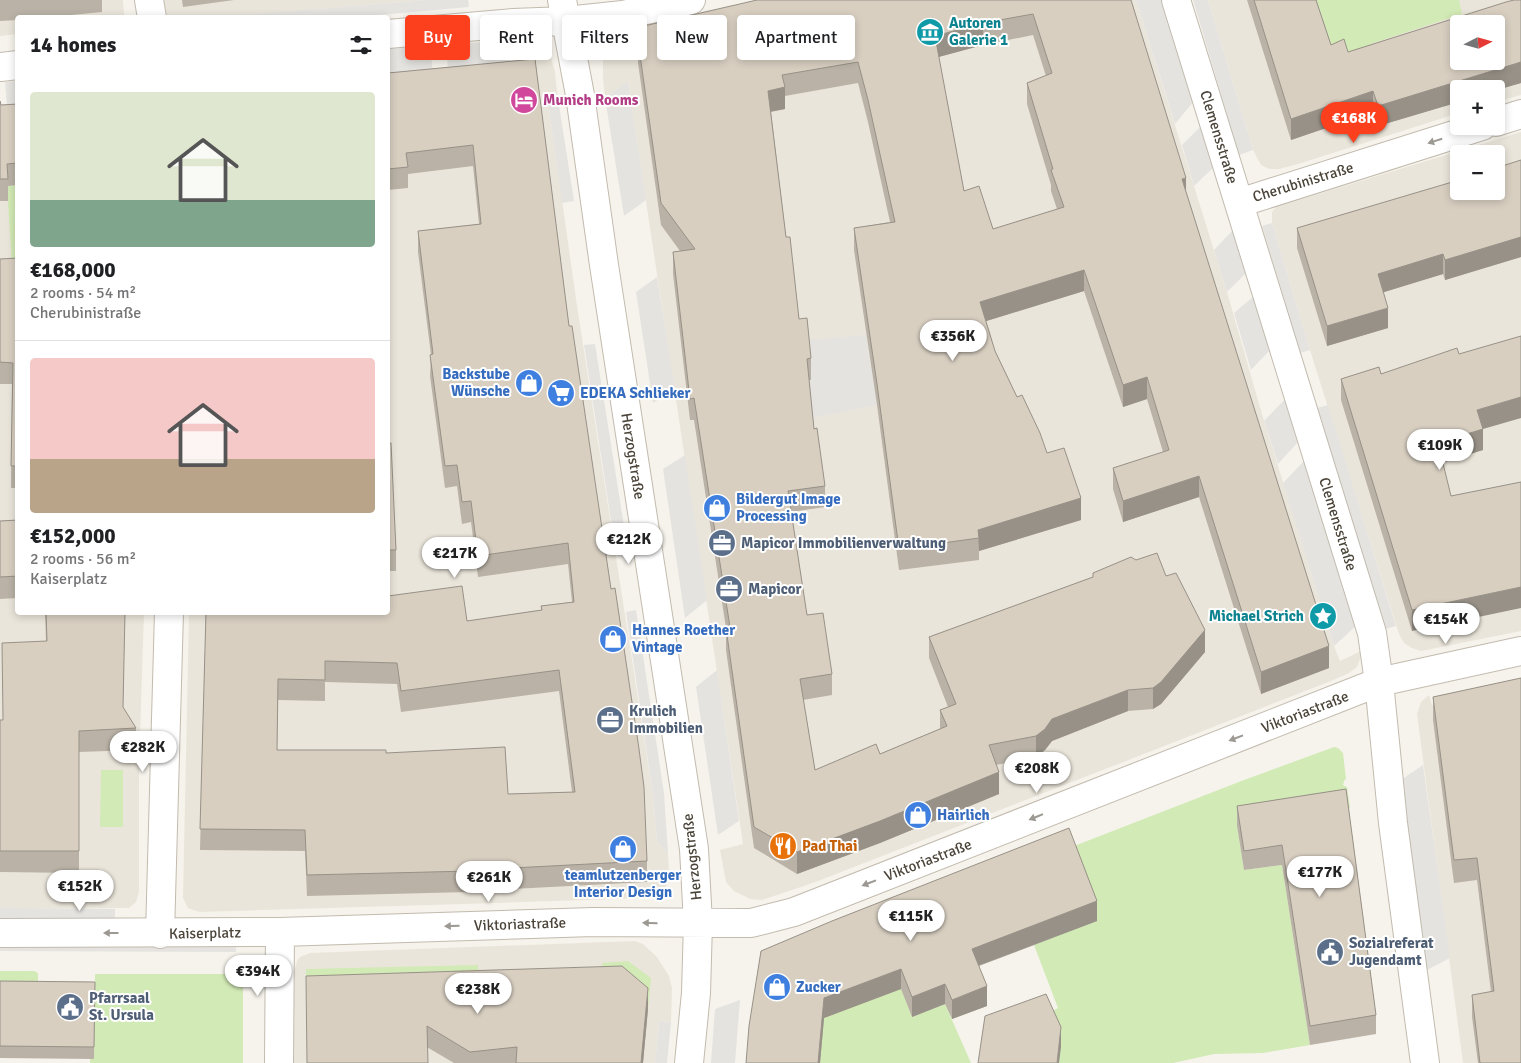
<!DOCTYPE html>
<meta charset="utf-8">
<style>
body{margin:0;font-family:Signika,sans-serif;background:#f6f6f6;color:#202124;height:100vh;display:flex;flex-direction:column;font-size:19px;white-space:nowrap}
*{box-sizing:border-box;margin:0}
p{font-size:16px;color:#757577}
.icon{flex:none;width:28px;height:28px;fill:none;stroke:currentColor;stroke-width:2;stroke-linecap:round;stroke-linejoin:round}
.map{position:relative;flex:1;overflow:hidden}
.details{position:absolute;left:15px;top:15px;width:375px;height:600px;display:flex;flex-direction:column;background:#fff;border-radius:5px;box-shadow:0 2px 8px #0003}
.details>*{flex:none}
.top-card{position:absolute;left:405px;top:15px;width:475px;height:45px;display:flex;gap:10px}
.needle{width:32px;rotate:84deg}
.fabs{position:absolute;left:1450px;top:15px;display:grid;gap:10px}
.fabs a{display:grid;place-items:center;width:55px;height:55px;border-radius:5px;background:#fff;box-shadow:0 2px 8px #0003;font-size:25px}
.price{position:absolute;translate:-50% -42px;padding:0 11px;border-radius:18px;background:#fff;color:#222;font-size:16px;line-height:32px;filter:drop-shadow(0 1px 2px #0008)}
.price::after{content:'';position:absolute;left:50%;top:30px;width:15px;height:11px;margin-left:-8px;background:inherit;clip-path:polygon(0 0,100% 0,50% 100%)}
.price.active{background:#fc3f1d;color:#fff}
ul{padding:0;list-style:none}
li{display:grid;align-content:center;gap:10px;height:265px;padding:0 15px}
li+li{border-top:1px solid #e0e0e0}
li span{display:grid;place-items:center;height:155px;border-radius:5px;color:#555}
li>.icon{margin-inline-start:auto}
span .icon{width:90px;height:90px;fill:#fffc;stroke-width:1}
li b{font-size:21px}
h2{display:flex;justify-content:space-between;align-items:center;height:60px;padding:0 15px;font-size:21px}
.chip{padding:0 18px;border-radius:5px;background:#fff;box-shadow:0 2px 8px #0003;font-size:18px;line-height:45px}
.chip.active{background:#fc3f1d;color:#fff}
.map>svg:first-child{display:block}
.residential{fill:#eae5da;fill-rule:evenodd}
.green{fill:#d2eab5}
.parking{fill:#e5e3e0}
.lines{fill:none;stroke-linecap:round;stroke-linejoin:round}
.minor-casing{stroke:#c2bbae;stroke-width:30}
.minor{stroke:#fff;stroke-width:28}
.wall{fill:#bab2a6;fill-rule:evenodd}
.shaded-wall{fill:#979187}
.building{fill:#d8cfc1;stroke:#979187;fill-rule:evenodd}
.oneway{fill:#9c9892}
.labels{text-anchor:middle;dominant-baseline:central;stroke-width:4;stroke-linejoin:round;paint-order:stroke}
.culture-label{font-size:15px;font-weight:bold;fill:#0d838f;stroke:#fff;text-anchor:start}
.hotel-label{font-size:15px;font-weight:bold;fill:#b23c85;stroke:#fff;text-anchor:start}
.street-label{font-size:15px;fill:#4b4439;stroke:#fff}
.shop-label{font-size:15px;font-weight:bold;fill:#366cbe;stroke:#fff;text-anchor:start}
.service-label{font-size:15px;font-weight:bold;fill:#4e5e75;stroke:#fff;text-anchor:start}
.food-label{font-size:15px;font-weight:bold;fill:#c56008;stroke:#fff;text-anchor:start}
</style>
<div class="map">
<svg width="1521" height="1063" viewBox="0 0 1521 1063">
<rect width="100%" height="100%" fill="#f6f3ec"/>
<path class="residential" d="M0,0H123L124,16L123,17L18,18L17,34L0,36Z
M158,0H427L217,18L169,17L164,13Z
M790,0H1136L1227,292L1264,421L1334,646L1340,661L1363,650L1357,667L1349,673L1331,681L813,883L762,900L750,899L734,891L726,882L720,850L743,844L628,82L605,98L603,78V53L613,36L620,28L636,24L639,35Z
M1208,0H1521V95L1496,102V89H1459V113L1298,164L1279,169H1269L1261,165L1253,150ZM1459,24H1496V61H1459Z
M518,39L534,42L546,51L551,57L555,72L557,92L548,101L577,306L653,795L657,842L668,853L669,872L666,887L658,896L645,898L430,905L200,912L193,910L188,908L183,898L189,613L388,612V77L520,65Z
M17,107L18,612L144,613L139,767V892L136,902L129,908L0,909V108Z
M1521,132V631L1421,651L1412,648L1404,643L1399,634L1310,350L1272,223V212L1276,207ZM1459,154H1496V191H1459Z
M1521,685V1063H1463L1417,714L1421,702L1429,695L1432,705Z
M635,941L643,944L657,957L669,976L672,988L671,1022L659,1021L655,1063H294V974L297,961L300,957L310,953Z"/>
<path class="green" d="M1310,0H1459L1462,14L1370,44L1374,61L1331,66Z
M17,185V280H13L7,186Z
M1334,747L1338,748L1343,753L1346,779L1344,781L1343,785L1347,787L1350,808L1237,826L1244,870L1282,865L1310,1045L1263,1053L1214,1054L1173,1063H1059L1046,1014L1058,1008L1034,945L1069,848L1244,780Z
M101,770H123V827H100Z
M628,961L651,978L648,1009L622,986H606L602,963Z
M478,965L479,991L306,996V969Z
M0,971H34L38,973V992H0Z
M95,974H243V1063H90V1059L94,1058Z
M901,988L912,1017L945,1004L971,1063H820L823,1018Z"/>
<path class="parking" d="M427,0H468L469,7L345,18L217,17Z
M1136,0H1163L1194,101L1175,124Z
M1193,0H1208L1253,150L1239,155Z
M508,40L510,66L448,71L446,45Z
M430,46L433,73L388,77V49Z
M17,81V107L7,108L5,82Z
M628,81L646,200L624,216L605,98Z
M557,92L574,201L562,203L548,101Z
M1202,125L1214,167L1194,186L1182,145Z
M1272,223L1310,350L1300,353L1262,226Z
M1233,230L1246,273L1227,292L1214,250Z
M657,277L675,388L653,403L636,292Z
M1254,296L1269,351L1251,370L1234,313Z
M866,335L877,405L813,418L807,380H811L807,340Z
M595,344L628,551L616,553L584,345Z
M1285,399L1298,442L1278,464L1264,421Z
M1328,405L1396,626L1385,629L1317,408Z
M685,455L707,600L685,618L663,469Z
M1304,461L1355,627L1334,646L1283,483Z
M636,610L664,793L668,853L657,842L653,795L626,612Z
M717,670L739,821L718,835L696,687Z
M1423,765L1450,958L1425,971L1398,782Z
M0,908L115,909V919L0,920Z
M0,940H236V952L0,951Z
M740,1000L735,1063H711L715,1009Z
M659,1021L671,1022L667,1063H655Z"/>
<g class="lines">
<g class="minor-casing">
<path id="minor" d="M149,0L152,18
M562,0L580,95L604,265L694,849L698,923L696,993L689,1063
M1176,0L1372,633L1379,682L1393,823L1425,1063
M388,34L513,23L566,21L623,15L691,0
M0,67L18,65
M1496,122L1521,114
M1239,203L1482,126
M0,933L280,932L593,922L751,923L794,912L1379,682L1521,651
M160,934L169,612
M279,1063L280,932"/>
</g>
<use href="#minor" class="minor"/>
</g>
<path class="wall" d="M0,0H102V12L40,18H18V20L0,21Z
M182,0H234L183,7Z
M1131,0L1186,192L1329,668L1261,694L1199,497L1123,522L1113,489V468L1163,452L1147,399L1123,407L1084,291L986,321L995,351L1017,397L1081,520L979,551V560L899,570L877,405L854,250V228L890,222L868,122L858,83L785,96V109L771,112L786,237L799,319L811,358V380H809L814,429L825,486V507L791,512L807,615L832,674V695L803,700L815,770L880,754L940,729V710L948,707L929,658V637L1093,577V573L1166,576L1205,652L1161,704L1153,709L1128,711L1052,741L1045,750L1036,757L996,765L999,794L880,843L797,874L754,848L726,650V628L694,420H690L673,274V252L680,251L661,225L638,63V41ZM1033,35L1046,76L1027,83V104L1051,185V191L1057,209L993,229L964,191L938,57L983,45Z
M1247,0H1316L1331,45L1348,52L1521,0V83L1378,126L1373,112L1291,140Z
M535,59L569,326L647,861V882L512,889V891L307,896L305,851L200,850L206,612L467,621L541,610V606L572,602L568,564L478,577L471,522L462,524L457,486L445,488L430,376L431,355L418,252V231L479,224L473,166L408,174V188L388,190V73ZM325,682L397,684L401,712L559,691L572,792L508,794L386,753L277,750L278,700L325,701Z
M0,101L1,105L18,104V185L8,186V201H0Z
M1521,160V257L1445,280L1443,274L1383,292L1388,328L1327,346L1297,248V228L1459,191Z
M18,258V488H11L12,384H0V259Z
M1341,379L1483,429V450L1443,462L1412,631L1341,400Z
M388,443L396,550V571H388Z
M18,520V598L0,599V521Z
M45,612H125L123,707L136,728V750L79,752V873L0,872V720H3L46,641Z
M1521,678V1063H1478L1472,1017V995L1491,992L1477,880L1454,883L1433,720V697Z
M1346,789L1376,1015V1034L1310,1045L1282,865L1244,870L1237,826V806Z
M1097,921L979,966L987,1006L952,1019L945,1004L912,1017L901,989L824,1018L820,1063H746L761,951Z
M306,976L648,1009L643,1063H454Z
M0,981L95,982L94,1059L0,1058Z"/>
<path class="shaded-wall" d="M983,23V45L935,58V36Z
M1521,62V83L1496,90V89H1459V102L1378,126V106Z
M785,87V109L768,112V91Z
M1373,91V112L1291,140V119Z
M1186,178V200L1182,179Z
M1521,237V257L1445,280V260Z
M1443,254V274L1378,294V274Z
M1084,270V291L980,323V302Z
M1388,308V328L1327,346V326Z
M1147,377V399L1123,407V385Z
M1521,397V418L1483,429V450L1438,464V443L1477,410Z
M1199,476V497L1123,522V501Z
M1081,498V520L979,551L978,530Z
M1521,587V608L1412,631V610Z
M1205,630V652L1161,704L1153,709V688Z
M1329,646V668L1261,694V672Z
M1128,690V711L1052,741L1045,750L1036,757V736L1052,719Z
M999,772V794L880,843L797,874V852Z
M1097,901V921L972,968V949Z
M901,969V989L824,1018L820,1063H818L824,998Z
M945,984V1004L912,1017V997Z
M987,986V1006L952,1019V1000Z
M648,988V1009L643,1063H641Z
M1061,1027V1047L1059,1063H1057Z"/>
<path class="building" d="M757,0H1131L1186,178L1182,179L1329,646L1261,672L1199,476L1123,501L1113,468L1169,450L1147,377L1123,385L1084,270L980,302L995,351L1017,397L1022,395L1040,433L1047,453L1064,448L1081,498L978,530L979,538L899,549L877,384L854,228L895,222L868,100L858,62L782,75L785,87L768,91L786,237H790L799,319L807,318L811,358L807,359L814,429L817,428L825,486L788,491L807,615L823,613L832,674L800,679L815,770L876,744L880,754L947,726L940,710L956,704L929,637L1093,577V573L1131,557L1136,560L1157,553L1166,576L1176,573L1205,630L1161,682L1153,688L1128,690L1052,719L1045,729L1036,736L989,745L999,772L880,821L797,852L754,827L726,628L730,627L694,398L690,399L673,252L695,249L661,203L638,41L644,26ZM1033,14L1052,73L1027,83L1053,169L1051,170L1064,207L993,229L979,186L964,191L935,36L983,23Z
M1254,0H1316L1331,45L1344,39L1348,52L1506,2L1514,0H1521V62L1378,106L1373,91L1291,119ZM1459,24H1496V61H1459Z
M535,59L569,326H572L611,589L615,588L639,749L644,787L647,861L512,868V870L307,875L305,830L200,829L206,612H388V596L462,586L467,621L542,610L541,606L574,602L568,543L478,556L471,501L462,502L457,465L445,466L430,355L433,354L418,231L481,224L473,145L406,153L408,167L388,169V73ZM325,661L397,663L401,691L559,670L575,792L508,794L505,747L386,753V750H277L278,679L325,680Z
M0,101L1,105L18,104V163L7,164L8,179H0Z
M1521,160V237L1445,260L1443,254L1378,274L1388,308L1327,326L1297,228L1459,180V191H1496V168Z
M18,258V466H11L13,363L0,362V259Z
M1521,336V397L1477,410L1483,429L1438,443L1451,496L1521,482V587L1412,610L1341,379L1379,367L1381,374L1457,348L1459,354Z
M388,443H391L396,550H388Z
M18,520V576L0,577V521Z
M46,612H125L123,707L136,728L79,731V851H0V720H3L2,643L47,641Z
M1521,678V1063H1480L1472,995L1494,991L1477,858L1454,860L1433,697Z
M1346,789L1376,1015L1310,1026L1282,845L1244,851L1237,806Z
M1069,828L1097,901L972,949L987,986L952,1000L945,984L912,997L901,969L824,998L818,1063H746L749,1026L761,951L832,921Z
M622,966L648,988L641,1063H516L517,1047L470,1052L427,1026L428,1063H307L306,976Z
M0,981L95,982L94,1047L0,1046Z
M1046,994L1061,1027L1057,1063H978L985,1016Z"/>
<defs><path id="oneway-solid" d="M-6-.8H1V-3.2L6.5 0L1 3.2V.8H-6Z" transform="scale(1.25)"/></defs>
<g class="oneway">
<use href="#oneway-solid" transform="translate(1435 141) rotate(163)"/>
<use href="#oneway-solid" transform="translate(1236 738) rotate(159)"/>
<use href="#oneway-solid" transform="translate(1036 817) rotate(158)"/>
<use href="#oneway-solid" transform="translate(869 883) rotate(159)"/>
<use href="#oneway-solid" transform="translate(650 923) rotate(-179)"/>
<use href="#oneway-solid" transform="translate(452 926) rotate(178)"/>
<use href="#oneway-solid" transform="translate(111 933) rotate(-180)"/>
</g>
<defs>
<g id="museum-disc" transform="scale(1.4375)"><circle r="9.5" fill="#0f9aa8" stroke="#fff"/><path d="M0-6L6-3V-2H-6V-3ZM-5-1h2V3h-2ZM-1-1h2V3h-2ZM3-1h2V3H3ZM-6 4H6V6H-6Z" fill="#fff"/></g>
<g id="hotel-disc" transform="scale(1.4375)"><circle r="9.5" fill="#d1479c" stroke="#fff"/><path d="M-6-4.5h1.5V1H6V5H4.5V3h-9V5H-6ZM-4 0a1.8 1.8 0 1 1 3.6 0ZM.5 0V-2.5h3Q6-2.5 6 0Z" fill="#fff"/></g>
<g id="shop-disc" transform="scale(1.4375)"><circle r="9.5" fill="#3f7fe0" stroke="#fff"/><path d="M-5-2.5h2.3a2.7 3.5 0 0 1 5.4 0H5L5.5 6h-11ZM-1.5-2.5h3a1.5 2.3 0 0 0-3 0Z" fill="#fff"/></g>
<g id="supermarket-disc" transform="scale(1.4375)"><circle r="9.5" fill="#3f7fe0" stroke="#fff"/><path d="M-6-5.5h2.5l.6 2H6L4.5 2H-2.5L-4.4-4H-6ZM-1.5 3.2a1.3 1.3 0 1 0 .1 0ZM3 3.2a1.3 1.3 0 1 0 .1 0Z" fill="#fff"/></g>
<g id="office-disc" transform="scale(1.4375)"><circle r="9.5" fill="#5c6f8a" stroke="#fff"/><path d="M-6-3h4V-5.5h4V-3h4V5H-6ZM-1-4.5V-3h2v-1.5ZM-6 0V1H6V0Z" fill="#fff"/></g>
<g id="sight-disc" transform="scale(1.4375)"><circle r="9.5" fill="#0f9aa8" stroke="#fff"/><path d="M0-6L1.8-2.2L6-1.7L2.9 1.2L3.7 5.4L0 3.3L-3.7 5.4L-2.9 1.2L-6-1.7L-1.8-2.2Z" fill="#fff"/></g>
<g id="restaurant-disc" transform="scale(1.4375)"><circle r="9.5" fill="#e8710a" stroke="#fff"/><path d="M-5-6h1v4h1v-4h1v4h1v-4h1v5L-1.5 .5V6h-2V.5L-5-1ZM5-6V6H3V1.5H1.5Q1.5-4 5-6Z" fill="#fff"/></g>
<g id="civic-disc" transform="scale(1.4375)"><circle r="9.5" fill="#5c6f8a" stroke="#fff"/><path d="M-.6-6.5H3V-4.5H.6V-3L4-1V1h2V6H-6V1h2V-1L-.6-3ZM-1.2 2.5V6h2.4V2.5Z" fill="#fff"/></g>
</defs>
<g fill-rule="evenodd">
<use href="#museum-disc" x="930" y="32"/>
<use href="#hotel-disc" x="524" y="100"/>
<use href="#shop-disc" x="529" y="383"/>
<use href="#supermarket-disc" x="561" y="393"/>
<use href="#shop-disc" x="717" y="508"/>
<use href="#office-disc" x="722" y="543"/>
<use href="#office-disc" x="729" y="589"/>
<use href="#sight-disc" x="1323" y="616"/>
<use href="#shop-disc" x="613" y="639"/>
<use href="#office-disc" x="610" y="720"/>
<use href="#shop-disc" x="918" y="815"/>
<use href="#restaurant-disc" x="783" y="846"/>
<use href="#shop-disc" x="623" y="849"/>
<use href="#civic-disc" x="1330" y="952"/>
<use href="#shop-disc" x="777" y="987"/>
<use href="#civic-disc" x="70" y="1007"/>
</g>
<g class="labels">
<g class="culture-label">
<text x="949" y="23">Autoren<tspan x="949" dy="17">Galerie 1</tspan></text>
<text x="1304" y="616" text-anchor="end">Michael Strich</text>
</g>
<g class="hotel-label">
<text x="543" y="100">Munich Rooms</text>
</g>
<g class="street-label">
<text transform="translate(1219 137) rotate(73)">Clemensstraße</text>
<text transform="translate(1303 182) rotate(-17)">Cherubinistraße</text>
<text transform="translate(633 456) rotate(81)">Herzogstraße</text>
<text transform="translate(1338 524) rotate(73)">Clemensstraße</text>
<text transform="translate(1305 712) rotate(-21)">Viktoriastraße</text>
<text transform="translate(692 857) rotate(-96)">Herzogstraße</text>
<text transform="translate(928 860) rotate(-21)">Viktoriastraße</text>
<text transform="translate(520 924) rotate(-2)">Viktoriastraße</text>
<text transform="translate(205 933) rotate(-1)">Kaiserplatz</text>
</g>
<g class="shop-label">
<text x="510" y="374" text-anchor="end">Backstube<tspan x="510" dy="17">Wünsche</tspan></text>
<text x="580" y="393">EDEKA Schlieker</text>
<text x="736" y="499">Bildergut Image<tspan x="736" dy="17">Processing</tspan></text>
<text x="632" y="630">Hannes Roether<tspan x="632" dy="17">Vintage</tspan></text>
<text x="937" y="815">Hairlich</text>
<text x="623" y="875" text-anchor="middle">teamlutzenberger<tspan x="623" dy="17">Interior Design</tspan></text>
<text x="796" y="987">Zucker</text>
</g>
<g class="service-label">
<text x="741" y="543">Mapicor Immobilienverwaltung</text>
<text x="748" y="589">Mapicor</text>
<text x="629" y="711">Krulich<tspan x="629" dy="17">Immobilien</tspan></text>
<text x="1349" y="943">Sozialreferat<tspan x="1349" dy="17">Jugendamt</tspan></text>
<text x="89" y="998">Pfarrsaal<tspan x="89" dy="17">St. Ursula</tspan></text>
</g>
<g class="food-label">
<text x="802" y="846">Pad Thai</text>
</g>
</g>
</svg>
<div class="fabs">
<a><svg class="needle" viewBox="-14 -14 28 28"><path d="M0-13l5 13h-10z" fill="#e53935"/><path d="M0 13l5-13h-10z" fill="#757577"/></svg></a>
<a>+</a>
<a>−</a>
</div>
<b class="price active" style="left:1354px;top:144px">€168K</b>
<b class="price" style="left:953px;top:362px">€356K</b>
<b class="price" style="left:1440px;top:471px">€109K</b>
<b class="price" style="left:629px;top:565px">€212K</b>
<b class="price" style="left:455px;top:579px">€217K</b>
<b class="price" style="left:1446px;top:645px">€154K</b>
<b class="price" style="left:143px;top:773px">€282K</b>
<b class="price" style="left:1037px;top:794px">€208K</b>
<b class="price" style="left:1320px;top:898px">€177K</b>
<b class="price" style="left:489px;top:903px">€261K</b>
<b class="price" style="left:80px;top:912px">€152K</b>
<b class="price" style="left:911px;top:942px">€115K</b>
<b class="price" style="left:258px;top:997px">€394K</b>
<b class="price" style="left:478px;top:1015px">€238K</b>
<div class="top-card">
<a class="chip active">Buy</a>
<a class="chip">Rent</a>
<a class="chip">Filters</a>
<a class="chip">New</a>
<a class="chip">Apartment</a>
</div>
<section class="details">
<h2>14 homes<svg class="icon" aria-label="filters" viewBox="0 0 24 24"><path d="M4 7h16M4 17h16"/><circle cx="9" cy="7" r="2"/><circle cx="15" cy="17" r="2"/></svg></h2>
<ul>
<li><span style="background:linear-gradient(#dfe7d0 70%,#7fa58c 0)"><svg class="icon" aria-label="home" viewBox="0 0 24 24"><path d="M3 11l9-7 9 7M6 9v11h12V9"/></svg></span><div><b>€168,000</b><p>2 rooms · 54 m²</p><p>Cherubinistraße</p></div></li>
<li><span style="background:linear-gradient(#f6c9c9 65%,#b9a48a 0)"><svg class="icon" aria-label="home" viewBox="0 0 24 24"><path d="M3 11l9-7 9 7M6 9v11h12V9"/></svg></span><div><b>€152,000</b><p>2 rooms · 56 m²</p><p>Kaiserplatz</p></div></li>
</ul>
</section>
</div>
